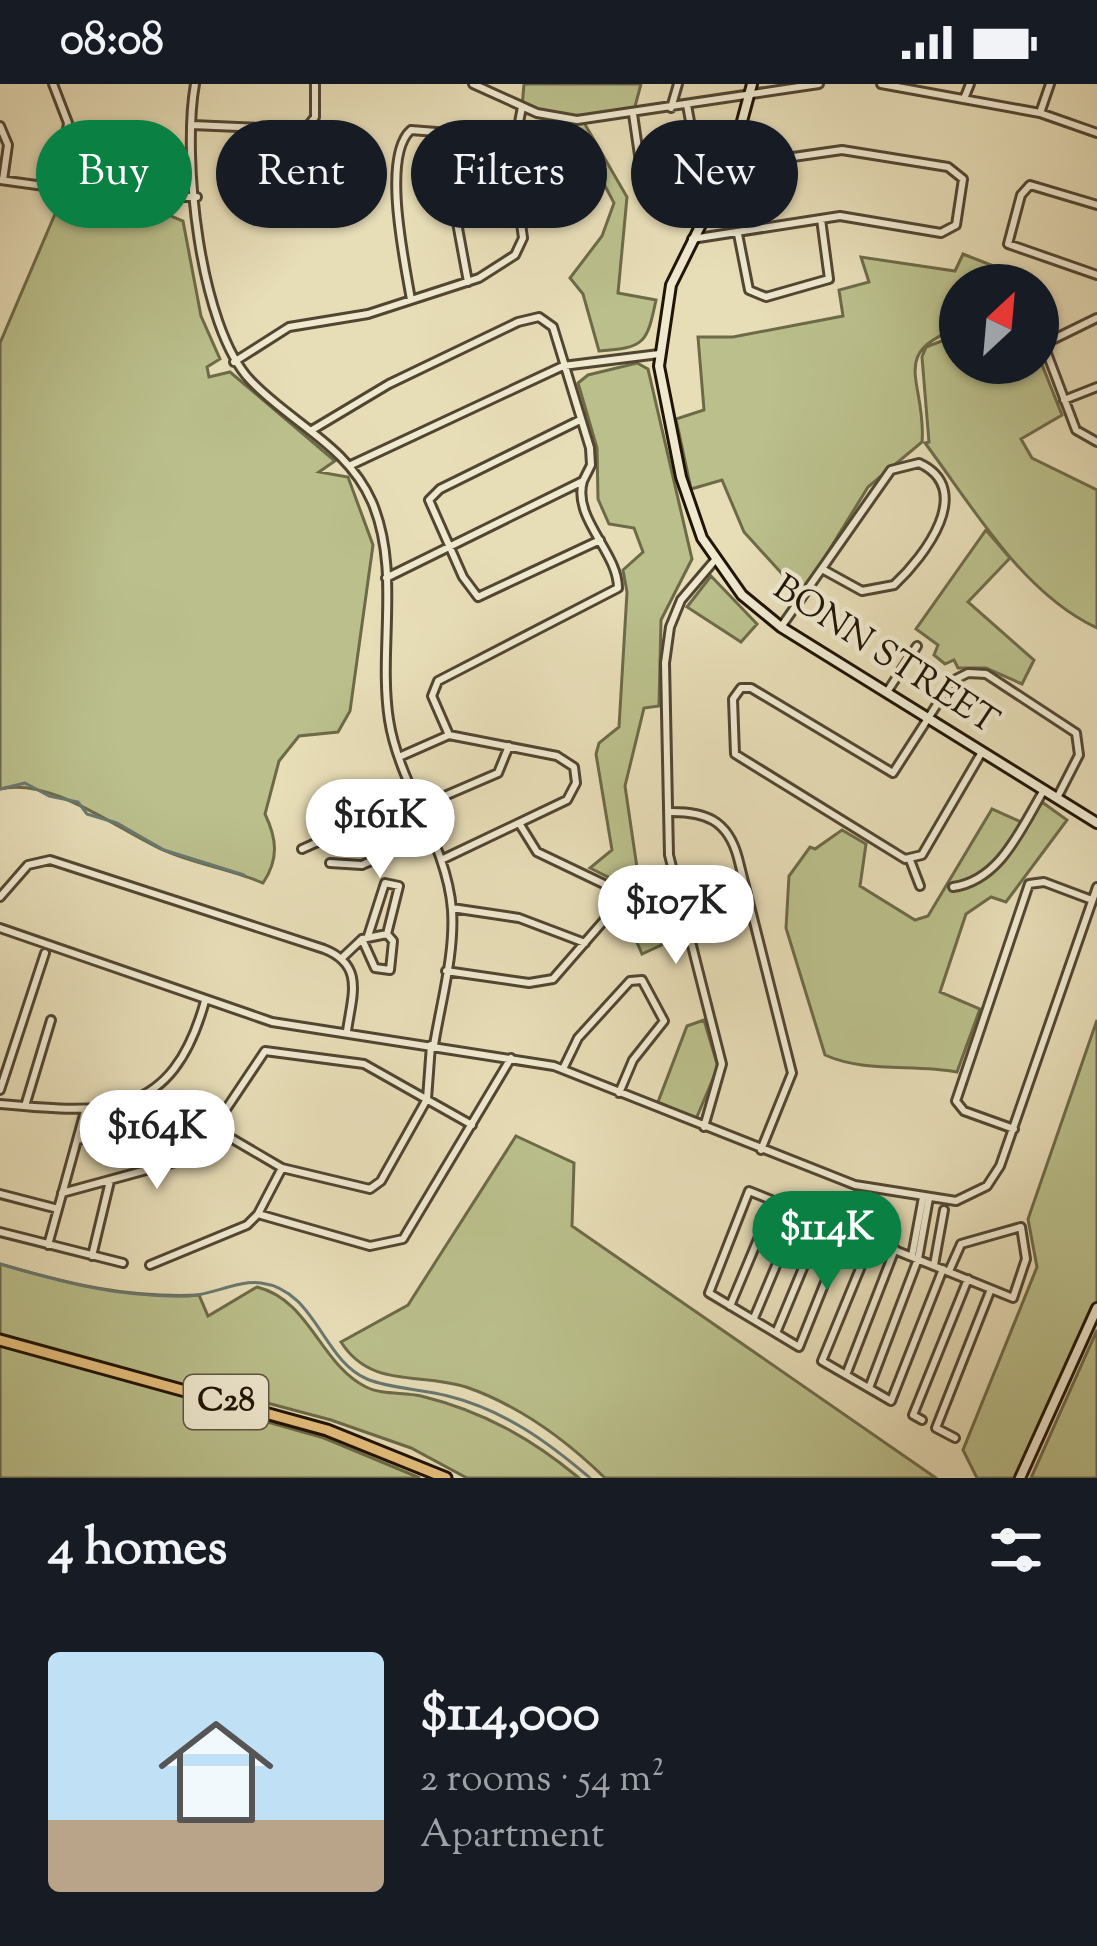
<!DOCTYPE html>
<meta charset="utf-8">
<style>
body{margin:0;font-family:"Sorts Mill Goudy",serif;background:#20242c;color:#f1f3f6;height:100vh;display:flex;flex-direction:column;font-size:45px;white-space:nowrap}
*{box-sizing:border-box;margin:0}
p{font-size:39px;color:#9ea1a6}
.icon{flex:none;width:66px;height:66px;fill:none;stroke:currentColor;stroke-width:2;stroke-linecap:round;stroke-linejoin:round}
.map{position:relative;height:1394px;overflow:hidden}
.side{display:flex;flex-direction:column;background:#171b24;flex:1}
.side>*{flex:none}
.hud{position:absolute;left:36px;top:36px;width:1026px;height:108px;display:flex;gap:24px}
.needle{width:78px;rotate:26deg}
.buttons{position:absolute;left:939px;top:180px;display:grid;gap:24px}
.buttons a{display:grid;place-items:center;width:120px;height:120px;border-radius:50%;background:#171b24;box-shadow:0 3px 9px #0004;font-size:60px}
.price{position:absolute;translate:-50% -102px;padding:0 27px;border-radius:42px;background:#fff;color:#222;font-size:39px;line-height:78px;filter:drop-shadow(0 3px 6px #0008)}
.price::after{content:'';position:absolute;left:50%;top:72px;width:36px;height:27px;margin-left:-18px;background:inherit;clip-path:polygon(0 0,100% 0,50% 100%)}
.price.active{background:#0b8043;color:#fff}
ul{padding:0;list-style:none}
li{display:flex;align-items:center;gap:36px;height:300px;padding:0 48px}
li span{display:grid;place-items:center;flex:none;width:336px;height:240px;border-radius:12px;color:#555}
li>.icon{margin-inline-start:auto}
span .icon{width:144px;height:144px;fill:#fffc;stroke-width:1}
li b{font-size:51px}
h2{display:flex;justify-content:space-between;align-items:center;height:144px;padding:0 48px;font-size:51px}
.pill{padding:0 42px;border-radius:54px;background:#171b24;box-shadow:0 3px 9px #0004;font-size:42px;line-height:108px}
.pill.active{background:#0b8043;color:#fff}
.status{display:flex;justify-content:space-between;align-items:center;height:84px;padding:0 60px;background:#171b24;direction:ltr}
.status svg{height:33px;fill:currentColor}
.map>svg:first-child{display:block}
.green{fill:#babf8b;stroke:#6d6a48;stroke-width:3}
.lines{fill:none;stroke-linecap:round;stroke-linejoin:round}
.stream{stroke:#697870;stroke-width:3}
.street-casing{stroke:#524632;stroke-width:12}
.secondary-casing{stroke:#201405;stroke-width:14}
.primary-casing{stroke:#201405;stroke-width:15}
.street{stroke:#efe9d0;stroke-width:6}
.secondary{stroke:#efe9d0;stroke-width:8}
.primary{stroke:#e4be7c;stroke-width:9}
.labels{text-anchor:middle;dominant-baseline:central;stroke-width:9;stroke-linejoin:round;paint-order:stroke}
.shield{fill:#efe9d0;stroke:#5e5442;stroke-width:3}
.shield-label{font-size:33px;font-weight:bold;fill:#201405}
.street-label{font-size:36px;fill:#201405;stroke:#efe9d0}
</style>
<div class="status"><b>08:08</b><svg viewBox="0 0 49 12"><path d="M0 12V9h3v3zM5 12V6h3v6zM10 12V3h3v9zM15 12V0h3v12zM26 1h20v11H26zM47 4h2v5h-2z"/></svg></div>
<div class="map">
<svg width="1097" height="1394" viewBox="0 0 1097 1394">
<rect width="100%" height="100%" fill="#e7ddb7"/>
<filter id="stains"><feTurbulence type="fractalNoise" baseFrequency=".00167" numOctaves="4"/><feColorMatrix values="0 0 0 0 .2 0 0 0 0 .09 0 0 0 0 .02 0 0 0 .5 -.17"/></filter>
<radialGradient id="worn" r=".72"><stop offset=".6" stop-color="#630" stop-opacity="0"/><stop offset="1" stop-color="#630" stop-opacity=".3"/></radialGradient>
<path class="green" d="M524,0H641L633,30L583,37L627,113L618,209L656,216C647,259 645,264 599,267L583,210L570,194L602,152L614,119L603,98L560,57L558,34L522,23Z
M61,116L152,124L183,137L201,232L220,275L207,283L209,293L230,288L335,377L319,388L348,393L373,461L350,627L338,648L299,652L279,677L265,730C277,755 279,775 263,799C230,785 194,780 163,766C115,744 51,693 0,705V259Z
M963,170L996,183L991,201H960V244C886,268 927,299 922,358L868,403L804,507L795,504L744,448L722,396L691,405L676,335L704,326L698,253H733L843,232L839,206L869,198L861,173L955,187Z
M1038,243L1046,253L1041,278L1062,331L1021,355L1032,374L1097,406V544C1022,509 973,423 925,359L929,358L922,273L926,263L960,250V279H1038Z
M637,279L648,285L692,475L661,536L659,622L644,624L625,702L640,804L667,805L675,824L619,821L608,793L590,784L612,766L596,670L599,659L619,643L627,508L623,486L643,468L634,444L609,440L598,415L597,364L578,299L588,291Z
M986,446L1010,474L968,518L1034,576L1022,600L986,584H958L954,576L945,580L934,571L938,561L916,545Z
M711,492L757,540L741,558L687,523Z
M1042,718L1067,736L1006,818L991,813L966,830L940,908L980,925L957,988C913,980 865,989 825,971L786,844L789,792L810,763L815,765L842,746L866,760L860,802L915,836L928,832L992,725L1028,741Z
M624,828L677,831L683,851L642,870Z
M704,936L718,983L696,1035L658,1018L687,942Z
M1097,936V1224L1020,1394H977L963,1366L1037,1183L1028,1135Z
M516,1052L574,1079L572,1142L936,1394H605C566,1356 518,1321 466,1303C420,1288 371,1305 341,1258L408,1221Z
M0,1180C69,1200 127,1214 199,1211L208,1232L257,1203C310,1216 320,1280 366,1303C382,1311 404,1308 421,1312C482,1327 531,1354 579,1394H467L411,1364L331,1336L256,1316L214,1314L250,1333L324,1354L420,1394H0Z
M1097,1246V1394H1031Z"/>
<g class="lines">
<path class="stream" d="M0,705L25,699L49,712L78,718L87,730L117,739L164,766L244,791
M0,1180C65,1199 121,1214 189,1212C212,1211 238,1196 261,1199C316,1206 322,1276 367,1295C391,1305 423,1305 448,1312C504,1326 548,1358 590,1394"/>
<g class="street-casing">
<path id="street" d="M53,0L68,39L57,106
M195,0C182,72 199,243 251,297C292,340 347,361 372,418C401,486 378,565 389,636C399,701 447,759 452,826C455,869 441,918 434,961
M473,0L537,29L577,36L819,0
M881,0L1040,29L1097,49
M964,15L970,0
M687,21L694,59
M671,24L678,0
M1040,29L1050,0
M633,30L641,85
M192,41L305,46L315,33V0
M0,42L8,61L3,96
M0,96L124,113H197
M517,118L566,114
M1097,121L1030,101L1021,111L1008,160L1097,191
M738,150L749,206L766,213L829,195L821,135
M692,155L840,132L941,149L956,141L963,95L948,83L842,66L730,82
M411,216C405,179 381,72 411,46L449,49L458,55L455,128L468,198
M1097,234L1052,256L1045,264L1076,346L1097,358
M234,278L289,243L368,230L479,194L515,171L523,154L512,74L522,23
M1064,316L1097,303
M580,336L440,405L429,416L463,493L478,513L600,456
M312,346L389,300L518,238L539,233L553,243L590,364L591,381L583,397L386,494
M351,381L563,282L659,270
M781,543L891,386L919,379C976,405 925,472 894,501L862,507L822,485
M887,608L917,562
M449,651L432,612L438,597L618,504C618,468 572,434 583,397
M982,668L922,771L905,775L735,670L733,615L741,604H751L893,689L952,597L968,589L986,590L1076,649L1079,671L1057,714
M399,673L449,651L557,672L574,683L576,699L567,716L441,776
M419,723L498,689L509,662
M668,728C705,727 728,736 738,774L792,989L761,1066
M302,765L414,715
M910,776L920,802
M330,779L362,781L429,751
M953,803C1001,796 1021,744 1044,706
M0,813L28,781L50,776L324,865C365,881 352,911 347,947
M452,824L519,834L585,859
M0,844L272,938L554,982L855,1101L956,1117L987,1102L1000,1082L1097,803
M362,855L375,884L390,886L393,857L387,850
M343,873L362,855L387,850L399,802L385,799L368,852
M446,887L529,899L553,895L607,833L611,816L606,801L537,768L519,739
M563,985L578,954L630,897L642,896L664,937L633,976L619,1009
M0,1006L45,869
M154,1009L282,1084L370,1105L381,1097L427,1015L431,961
M0,1020C107,1030 172,1036 205,917
M25,1022L51,936
M704,1043L722,980L669,771L665,579L670,543L681,516L715,476
M1014,1045L964,1027L956,1017L1029,800L1044,798L1092,816
M77,1056L142,1044L182,1067L189,1077
M62,1109L194,1073L265,967L364,980L472,1041
M0,1110L58,1125
M258,1130L370,1162L403,1155L511,974
M846,1146L799,1263L709,1209L749,1107C837,1142 925,1178 1013,1214L1026,1175L1021,1143L961,1160L949,1187
M0,1148L123,1179
M871,1158L822,1277L891,1317L943,1185
M48,1161L85,1027
M92,1172L110,1097
M912,1172L923,1113
M150,1181L247,1141L258,1130L282,1084
M934,1181L944,1126
M730,1222L774,1117
M754,1234L799,1127
M776,1249L823,1136
M846,1291L895,1165
M869,1304L918,1175L929,1114
M922,1336L913,1331L968,1195
M955,1354L936,1344L991,1205"/>
</g>
<g class="secondary-casing">
<path id="secondary" d="M752,0L730,82L671,201L659,282L681,393L702,454L742,511L781,543L1097,739
M1020,1394L1097,1224"/>
</g>
<g class="primary-casing">
<path id="primary" d="M0,1256L327,1346L446,1394"/>
</g>
<use href="#street" class="street"/>
<use href="#secondary" class="secondary"/>
<use href="#primary" class="primary"/>
</g>
<g class="labels">
<rect class="shield" x="184" y="1291" width="84" height="54" rx="9"/>
<g class="shield-label">
<text x="226" y="1318">C28</text>
</g>
<g class="street-label">
<text transform="translate(885 572) rotate(33)">BONN STREET</text>
</g>
</g>
<rect width="100%" height="100%" filter="url(#stains)"/>
<rect width="100%" height="100%" fill="url(#worn)"/>
</svg>
<div class="buttons">
<a><svg class="needle" viewBox="-14 -14 28 28"><path d="M0-13l5 13h-10z" fill="#e53935"/><path d="M0 13l5-13h-10z" fill="#9ea1a6"/></svg></a>
</div>
<b class="price" style="left:380px;top:797px">$161K</b>
<b class="price" style="left:676px;top:883px">$107K</b>
<b class="price" style="left:157px;top:1108px">$164K</b>
<b class="price active" style="left:827px;top:1209px">$114K</b>
<div class="hud">
<a class="pill active">Buy</a>
<a class="pill">Rent</a>
<a class="pill">Filters</a>
<a class="pill">New</a>
</div>
</div>
<section class="side">
<h2>4 homes<svg class="icon" aria-label="filters" viewBox="0 0 24 24"><path d="M4 7h16M4 17h16"/><circle cx="9" cy="7" r="2"/><circle cx="15" cy="17" r="2"/></svg></h2>
<ul>
<li><span style="background:linear-gradient(#bfe0f5 70%,#b9a48a 0)"><svg class="icon" aria-label="home" viewBox="0 0 24 24"><path d="M3 11l9-7 9 7M6 9v11h12V9"/></svg></span><div><b>$114,000</b><p>2 rooms · 54 m²</p><p>Apartment</p></div></li>
</ul>
</section>
